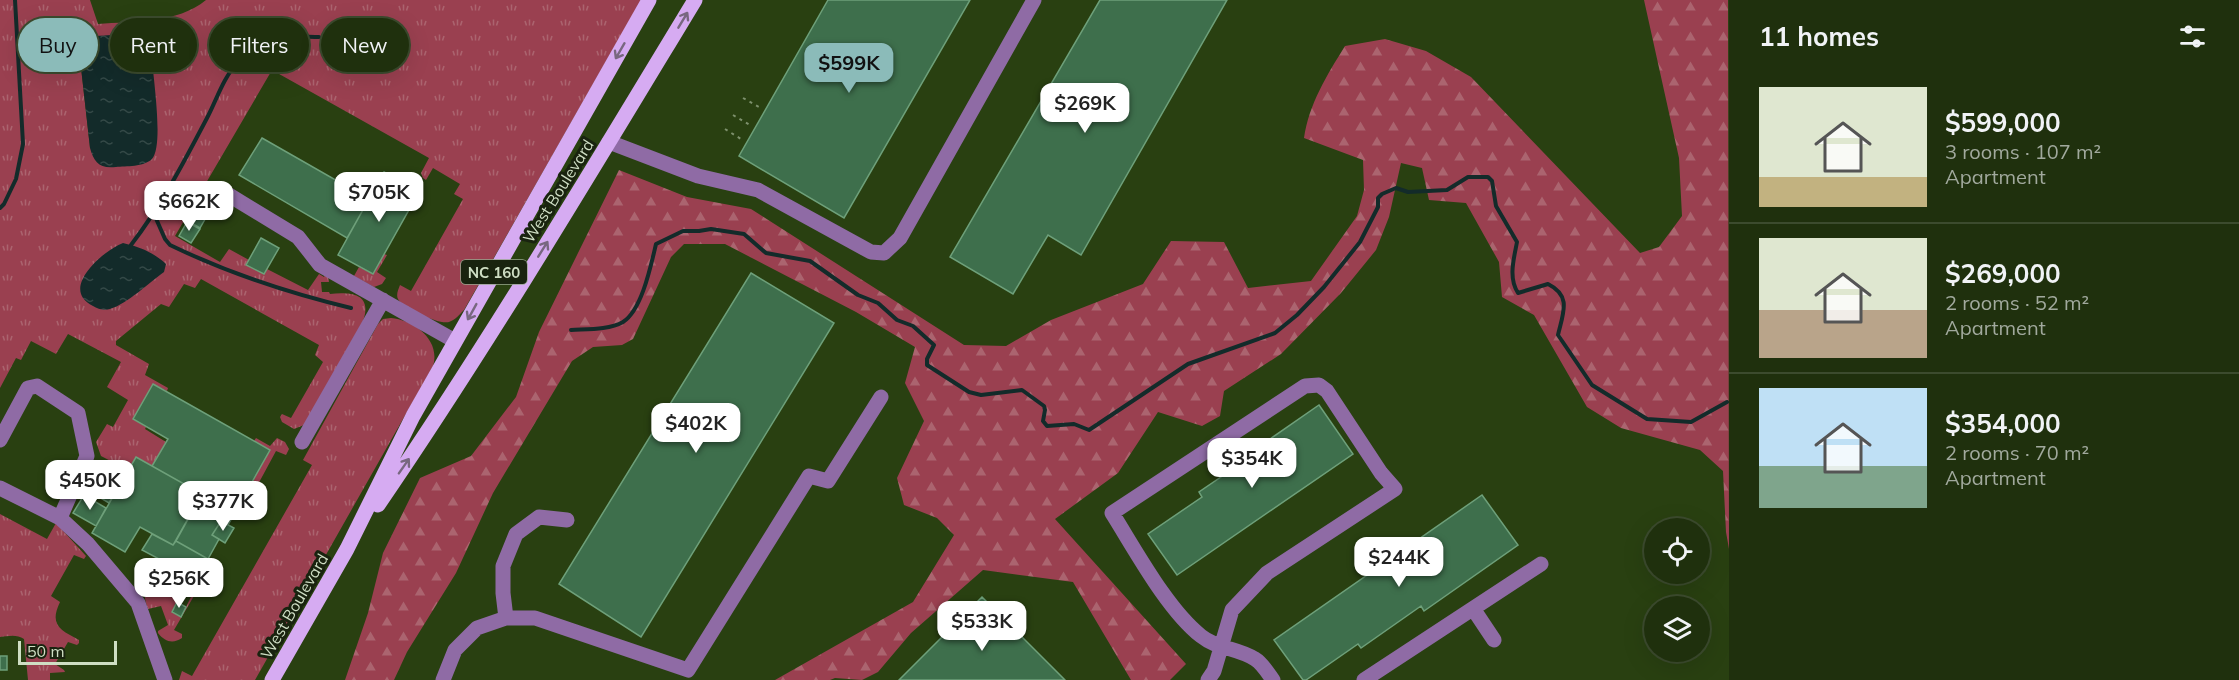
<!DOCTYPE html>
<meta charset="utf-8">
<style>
body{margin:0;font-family:Mulish,sans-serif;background:#273816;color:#f1f3f6;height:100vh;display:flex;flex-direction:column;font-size:22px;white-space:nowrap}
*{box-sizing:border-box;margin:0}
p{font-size:20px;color:#a1a99d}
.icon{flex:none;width:33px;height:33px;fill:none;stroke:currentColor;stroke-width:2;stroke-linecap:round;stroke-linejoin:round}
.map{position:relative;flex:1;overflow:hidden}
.panel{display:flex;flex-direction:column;background:#1f300d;width:510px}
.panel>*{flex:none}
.top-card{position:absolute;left:18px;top:18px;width:570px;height:54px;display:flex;gap:12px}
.buttons{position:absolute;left:1644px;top:518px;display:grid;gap:12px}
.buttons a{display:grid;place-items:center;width:66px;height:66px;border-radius:50%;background:#1f300d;box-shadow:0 6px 24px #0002,0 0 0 2px #3c4b2e;font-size:30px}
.scale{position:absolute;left:18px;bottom:15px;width:99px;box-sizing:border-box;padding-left:6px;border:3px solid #cfdec4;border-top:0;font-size:16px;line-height:21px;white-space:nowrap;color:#cfdec4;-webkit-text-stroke:4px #19230f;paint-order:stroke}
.price{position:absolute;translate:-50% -51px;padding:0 14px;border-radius:12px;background:#fff;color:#222;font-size:20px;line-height:39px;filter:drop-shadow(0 2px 3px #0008)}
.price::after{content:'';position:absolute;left:50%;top:36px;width:18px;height:14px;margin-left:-9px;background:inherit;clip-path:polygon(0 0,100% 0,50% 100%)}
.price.on{background:#8bbbb9;color:#111}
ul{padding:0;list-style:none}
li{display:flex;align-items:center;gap:18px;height:150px;padding:0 30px}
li+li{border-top:2px solid #3c4b2e}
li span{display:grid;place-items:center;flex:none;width:168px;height:120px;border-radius:0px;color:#555}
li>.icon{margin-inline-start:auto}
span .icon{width:72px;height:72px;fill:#fffc;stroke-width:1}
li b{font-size:26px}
h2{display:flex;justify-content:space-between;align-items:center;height:72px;padding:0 30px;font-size:26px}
.tag{padding:0 21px;border-radius:27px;background:#1f300d;box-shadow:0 6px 24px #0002,0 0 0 2px #3c4b2e;font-size:21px;line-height:54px}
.tag.on{background:#8bbbb9;color:#111}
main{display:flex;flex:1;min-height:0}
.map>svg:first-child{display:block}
.grass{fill:url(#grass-tufts);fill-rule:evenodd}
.forest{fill:url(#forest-firs)}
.water{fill:url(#water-ripples)}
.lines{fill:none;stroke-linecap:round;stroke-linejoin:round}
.stream{stroke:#132b2a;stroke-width:4}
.building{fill:#3e6f4c;stroke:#6ea07a;stroke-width:1.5}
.path{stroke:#7d906c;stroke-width:2;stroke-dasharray:3 4.5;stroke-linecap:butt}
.minor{stroke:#8f6ba5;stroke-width:15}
.major{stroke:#d6abf2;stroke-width:15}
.oneway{stroke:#786780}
.labels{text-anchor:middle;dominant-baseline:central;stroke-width:6;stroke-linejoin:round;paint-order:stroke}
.shield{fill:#19230f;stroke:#98a68e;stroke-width:1.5}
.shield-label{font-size:15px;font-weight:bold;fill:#cfdec4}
.street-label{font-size:16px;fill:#cfdec4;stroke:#19230f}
</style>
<main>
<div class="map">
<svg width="1729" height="680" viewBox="0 0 1729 680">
<defs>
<pattern id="grass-tufts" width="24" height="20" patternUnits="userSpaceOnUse" patternTransform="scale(1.5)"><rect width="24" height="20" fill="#9a4050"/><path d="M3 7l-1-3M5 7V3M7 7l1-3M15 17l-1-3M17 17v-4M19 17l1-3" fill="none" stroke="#ab646f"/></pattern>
<pattern id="forest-firs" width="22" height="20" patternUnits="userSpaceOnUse" patternTransform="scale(1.5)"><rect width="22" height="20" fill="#9a4050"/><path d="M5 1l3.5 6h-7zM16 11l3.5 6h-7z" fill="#ab646f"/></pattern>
<pattern id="water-ripples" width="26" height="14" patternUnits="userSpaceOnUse" patternTransform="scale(1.5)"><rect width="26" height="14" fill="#132b2a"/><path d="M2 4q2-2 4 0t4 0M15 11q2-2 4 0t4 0" fill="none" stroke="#344947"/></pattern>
</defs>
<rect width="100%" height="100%" fill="#294011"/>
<path class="grass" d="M0,0H90L98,24C134,21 177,24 206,0H641L464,310C459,315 455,320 449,322C439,325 403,308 398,299C396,295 398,290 400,285L411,291L463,199L454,194L460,184L433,168L426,180L423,178L421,173L429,158L272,70L175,236L220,262L229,249L249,260L247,265L264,274L267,269L308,290L319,274L324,277L325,275L328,277L329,282H321L322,292H329L330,294C350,292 373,293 363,321L304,425L294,429L282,422L280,417L282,414L291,418L323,362L315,355L319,345L201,279L195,288L184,284L169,307L161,304L116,341V345L149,364L145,375L168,388L167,391L153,384L133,419L146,427L145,429L166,442L152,466L136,457L128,470L101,456L96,442L107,424L113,427L128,400L107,387L121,362L68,334L56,354L31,341L21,360L16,358L0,388ZM87,39L90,148L80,59Z
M384,254L387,255L377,272L386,278L382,284L374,287L354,276L359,267L373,274Z
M391,318C414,320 441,340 433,366L255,680H179L182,671L192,676L312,465L303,460L378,324L383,319Z
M256,438L270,446L277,438L285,442L289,449L286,455L276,451L256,488L250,485L270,450L254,441Z
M0,514L47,539L56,523L86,556L84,559L74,555L51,596L60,602C49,625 60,630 79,640V643L77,645L68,642L55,664L64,670L65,672L50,673V680H28L24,639C17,634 8,636 0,637Z
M156,558L163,561L156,573L170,581L169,585L176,589L177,602L172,612L181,617L198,583L201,584L174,630L182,634V638C173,644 165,642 158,633V631L168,625L161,606L148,609C141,591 146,579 151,562H154Z"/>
<path class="forest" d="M1644,0H1728L1729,549L1726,532L1723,471L1700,450L1621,428L1587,407L1534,315L1502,297L1499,262L1466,203L1429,200L1422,168L1401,163L1389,217L1376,250L1341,293L1281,354L1224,391L1220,416L1202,426L1158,412L1118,473L1055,519L1186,664L1170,680H1131L1073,582L983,570L911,633L878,672L862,680L835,678L830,680H775L913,602L954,535L937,518L904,505L897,478L924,421L905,383L915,347L856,312L725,244H684L671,257L633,339L622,345L593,347L572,361L493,493L456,573L407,652L394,680H345L368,613L383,553L420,478L471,456L516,397L539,332L619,170L687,197L751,209L964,345L1006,346L1051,320L1143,284L1171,241L1224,242L1248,288L1311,281L1357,216L1364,190L1363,160L1304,138C1309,104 1327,75 1345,46L1385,39L1426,51L1471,77L1640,253L1659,247L1682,216L1679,158Z"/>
<path class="water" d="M127,34C141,38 146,44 152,58C153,77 164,146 152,159C144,167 126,166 116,167C99,169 94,162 90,148L80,58L82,48L87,39L96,36Z
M123,243C140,247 153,252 166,264L164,272C150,282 127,304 110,309C104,311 98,309 93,306C58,289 104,250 123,243Z"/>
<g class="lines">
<path class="stream" d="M0,208L4,204L16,179L23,144L15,0
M154,214L165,239L170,245C228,273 288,293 351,308
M131,245C161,206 184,162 207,118C217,99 223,78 238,62C247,53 262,44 273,40C288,35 304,37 319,37
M571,330C587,329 609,330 623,322C642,310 651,265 656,244L683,231H699L711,229L744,234L766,253L810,261L858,295L878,303L897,320L913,326L934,345L927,359V365L969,392L981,395L1022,390L1044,406L1045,410L1043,421L1047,426L1074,424L1089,430L1188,364L1275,333L1297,315L1324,287L1360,242L1378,207V198L1382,194L1396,188L1408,192L1447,190L1468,177H1488L1492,181L1496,206L1517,242C1514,258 1508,278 1518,293L1548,284C1572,296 1563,313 1558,335L1592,385L1647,419L1691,422L1727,402"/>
</g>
<path class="building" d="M828,0H970L844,218L739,156Z
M1100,0H1227L1081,255L1048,235L1013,294L950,257Z
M262,138L369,199L347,238L239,175Z
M384,172L419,192L373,274L338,255Z
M196,207L208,214L200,228L188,221Z
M187,222L200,229L191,243L179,236Z
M261,238L279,248L264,274L246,265Z
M751,273L834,323L641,637L559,584Z
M153,384L270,450L228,525L221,521L212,535L219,539L208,559L176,541L202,494L152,466L168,439L133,419Z
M1319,405L1353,454L1177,575L1148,534L1202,497L1199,492L1259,451L1257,448Z
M136,457L202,494L173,545L140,527L125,552L92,533Z
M100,468L122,481L109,503L87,490Z
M84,495L106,508L96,526L73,513Z
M1482,495L1518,545L1424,611L1421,606L1361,648L1358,644L1306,680H1303L1274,640Z
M221,521L234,528L225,543L212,535Z
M152,534L173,545L176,541L208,559L189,591L156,573L163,561L142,550Z
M982,597L1065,680H899Z
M177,602L186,607L181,617L172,612Z
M0,656H7V670H0Z"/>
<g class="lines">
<path class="path" d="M743,98L759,107
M733,115L750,125
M725,129L741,139"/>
<path class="minor" d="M609,142L698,176L758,190L871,252L884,253L900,238L1034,0
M224,192L298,237L320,265L455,341
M0,440L28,388L37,386L78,413L87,456L60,518
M302,442L383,300
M0,488L60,518L88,544L138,603L165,680
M1474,610L1494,640
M506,618L503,593V566L516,534L539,517L567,520
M443,680L455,650L477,628L506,618H535L688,670L809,476L828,481L881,397
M1208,680L1214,671L1232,610L1267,573L1395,489L1381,473L1327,391L1319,385L1305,386L1112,513C1136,551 1167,609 1201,636C1217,649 1238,648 1255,659C1262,663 1268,673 1273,680
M1364,680L1541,564"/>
<path class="major" d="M378,505C490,341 592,170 695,0
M272,680L347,549L413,416L649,0"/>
</g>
<defs><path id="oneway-shaft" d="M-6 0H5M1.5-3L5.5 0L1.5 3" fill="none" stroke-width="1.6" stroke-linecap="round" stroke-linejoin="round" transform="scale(1.5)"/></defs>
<g class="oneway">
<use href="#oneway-shaft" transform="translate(683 20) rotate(-59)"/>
<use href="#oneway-shaft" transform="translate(620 51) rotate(120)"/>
<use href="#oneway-shaft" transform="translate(543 249) rotate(-58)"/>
<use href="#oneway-shaft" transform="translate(472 312) rotate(119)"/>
<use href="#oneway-shaft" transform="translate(404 466) rotate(-55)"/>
</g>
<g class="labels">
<rect class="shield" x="461" y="260" width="66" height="24" rx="4.5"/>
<g class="shield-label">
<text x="494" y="272">NC 160</text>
</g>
<g class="street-label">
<text transform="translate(558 191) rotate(-58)">West Boulevard</text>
<text transform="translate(294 606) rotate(-60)">West Boulevard</text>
</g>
</g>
</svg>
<div class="buttons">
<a><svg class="icon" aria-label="locate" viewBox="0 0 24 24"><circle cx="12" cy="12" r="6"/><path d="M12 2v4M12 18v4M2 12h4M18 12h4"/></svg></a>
<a><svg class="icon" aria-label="layers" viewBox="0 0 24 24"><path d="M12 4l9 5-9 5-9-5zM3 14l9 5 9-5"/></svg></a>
</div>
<div class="scale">50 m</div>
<b class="price on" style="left:849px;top:94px">$599K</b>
<b class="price" style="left:1085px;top:134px">$269K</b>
<b class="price" style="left:379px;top:223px">$705K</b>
<b class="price" style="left:189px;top:232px">$662K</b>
<b class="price" style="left:696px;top:454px">$402K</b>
<b class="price" style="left:1252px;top:489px">$354K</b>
<b class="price" style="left:90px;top:511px">$450K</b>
<b class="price" style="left:223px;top:532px">$377K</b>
<b class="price" style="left:1399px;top:588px">$244K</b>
<b class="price" style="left:179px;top:609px">$256K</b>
<b class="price" style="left:982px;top:652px">$533K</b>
<div class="top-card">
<a class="tag on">Buy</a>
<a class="tag">Rent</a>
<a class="tag">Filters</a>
<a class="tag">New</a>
</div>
</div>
<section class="panel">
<h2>11 homes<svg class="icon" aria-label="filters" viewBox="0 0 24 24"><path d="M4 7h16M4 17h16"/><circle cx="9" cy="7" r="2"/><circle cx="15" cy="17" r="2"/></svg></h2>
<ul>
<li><span style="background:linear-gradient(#dfe7d0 75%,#c2b280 0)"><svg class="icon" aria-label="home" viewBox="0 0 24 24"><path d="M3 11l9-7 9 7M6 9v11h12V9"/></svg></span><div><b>$599,000</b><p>3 rooms · 107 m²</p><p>Apartment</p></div></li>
<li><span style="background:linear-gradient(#dfe7d0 60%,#b9a48a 0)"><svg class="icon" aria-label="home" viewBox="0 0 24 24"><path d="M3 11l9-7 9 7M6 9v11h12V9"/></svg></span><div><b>$269,000</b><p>2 rooms · 52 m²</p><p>Apartment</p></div></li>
<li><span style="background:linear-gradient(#bfe0f5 65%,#7fa58c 0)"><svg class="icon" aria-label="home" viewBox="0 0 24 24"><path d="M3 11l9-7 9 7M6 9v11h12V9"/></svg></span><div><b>$354,000</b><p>2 rooms · 70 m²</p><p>Apartment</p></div></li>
</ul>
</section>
</main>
